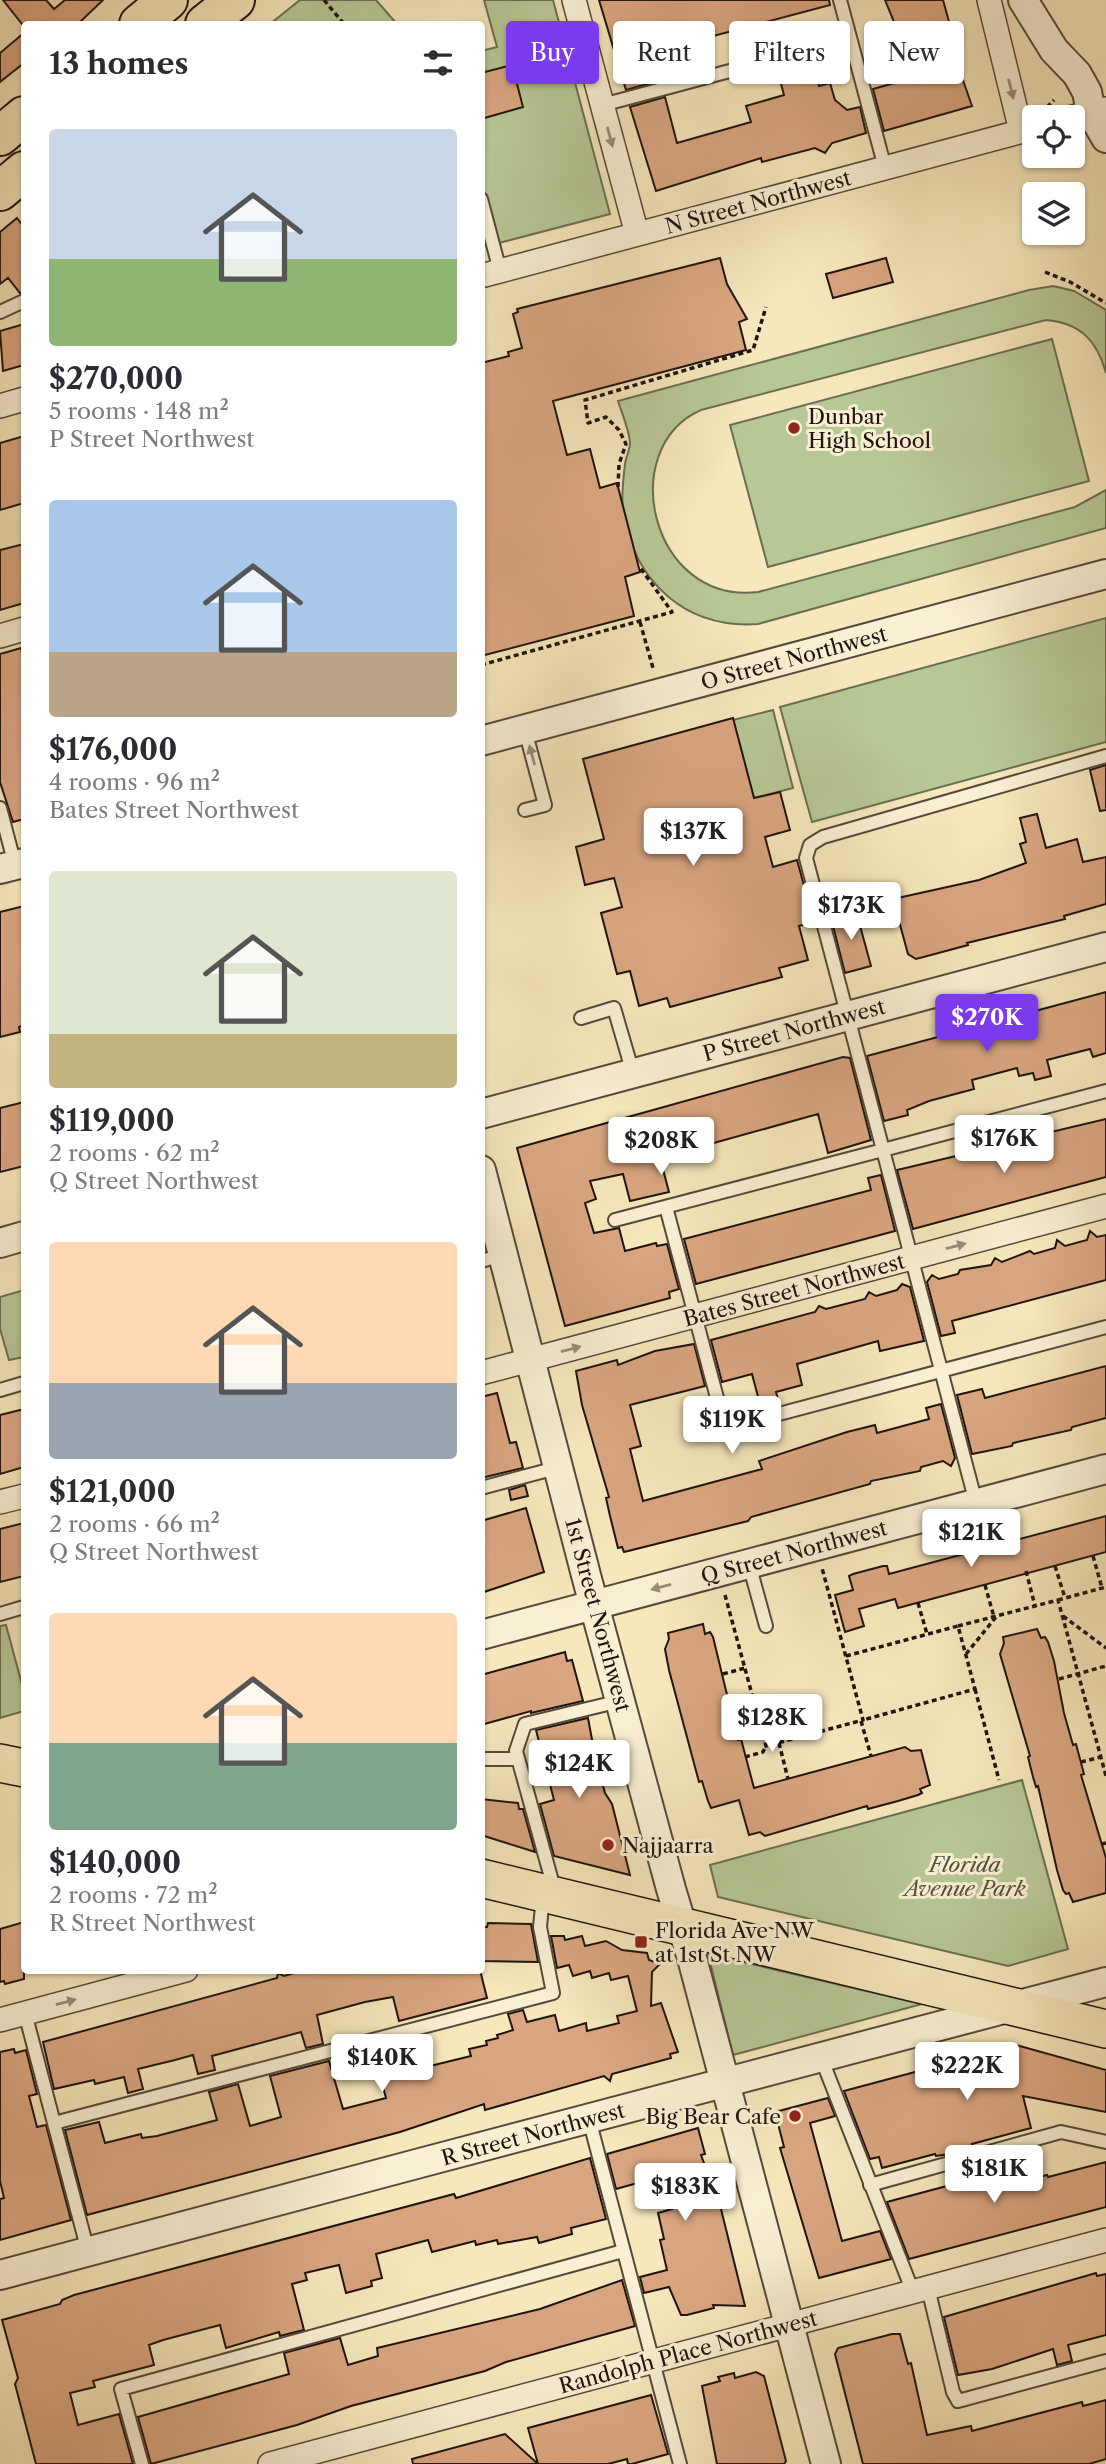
<!DOCTYPE html>
<meta charset="utf-8">
<style>
body{margin:0;font-family:"Libre Caslon Text",serif;background:#f7f7f7;color:#2b2b33;height:100vh;display:flex;flex-direction:column;font-size:26px;white-space:nowrap}
*{box-sizing:border-box;margin:0}
p{font-size:23px;color:#7c7c81}
.icon{flex:none;width:38px;height:38px;fill:none;stroke:currentColor;stroke-width:2;stroke-linecap:round;stroke-linejoin:round}
.map{position:relative;flex:1;overflow:hidden}
.sheet{position:absolute;left:21px;top:21px;width:464px;height:1953px;display:flex;flex-direction:column;background:#fff;border-radius:7px;box-shadow:0 2px 5px #0004}
.sheet>*{flex:none}
.hud{position:absolute;left:506px;top:21px;width:495px;height:63px;display:flex;gap:14px}
.controls{position:absolute;left:1022px;top:105px;display:grid;gap:14px}
.controls a{display:grid;place-items:center;width:63px;height:63px;border-radius:7px;background:#fff;box-shadow:0 2px 5px #0004;font-size:35px}
.price{position:absolute;translate:-50% -60px;padding:0 16px;border-radius:7px;background:#fff;color:#222;font-size:23px;line-height:46px;filter:drop-shadow(0 2px 4px #0008)}
.price::after{content:'';position:absolute;left:50%;top:42px;width:21px;height:16px;margin-left:-10px;background:inherit;clip-path:polygon(0 0,100% 0,50% 100%)}
.price.on{background:#7c3aed;color:#fff}
ul{padding:0;list-style:none}
li{display:grid;align-content:center;gap:14px;height:371px;padding:0 28px}
li span{display:grid;place-items:center;height:217px;border-radius:7px;color:#555}
li>.icon{margin-inline-start:auto}
span .icon{width:126px;height:126px;fill:#fffc;stroke-width:1}
li b{font-size:30px}
h2{display:flex;justify-content:space-between;align-items:center;height:84px;padding:0 28px;font-size:30px}
.tag{padding:0 24px;border-radius:7px;background:#fff;box-shadow:0 2px 5px #0004;font-size:24px;line-height:63px}
.tag.on{background:#7c3aed;color:#fff}
.map>svg:first-child{display:block}
.green{fill:#b7c795;stroke:#6b6e52;stroke-width:2}
.building{fill:#d9a580;stroke:#1f140e;stroke-width:2}
.lines{fill:none;stroke-linecap:round;stroke-linejoin:round}
.service-casing{stroke:#55493a;stroke-width:16}
.minor-casing{stroke:#55493a;stroke-width:26}
.tertiary-casing{stroke:#55493a;stroke-width:32}
.primary-casing{stroke:#1f140e;stroke-width:40}
.trunk-casing{stroke:#1f140e;stroke-width:42}
.path{stroke:#1f140e;stroke-width:3.5;stroke-dasharray:5 3.5;stroke-linecap:butt}
.service{stroke:#f9efd3;stroke-width:12}
.minor{stroke:#f9efd3;stroke-width:23}
.tertiary{stroke:#f9efd3;stroke-width:28}
.primary{stroke:#f6e7bc;stroke-width:37}
.trunk{stroke:#f6e7bc;stroke-width:38}
.oneway{fill:#978c7a}
.poi-dot{fill:#8f2418;stroke:#f9efd3;stroke-width:2.5}
.labels{text-anchor:middle;dominant-baseline:central;stroke-width:6;stroke-linejoin:round;paint-order:stroke}
.street-label{font-size:21px;fill:#1f140e;stroke:#f9efd3}
.poi-label{font-size:21px;fill:#1f140e;stroke:#f9efd3;text-anchor:start}
.park-label{font-size:21px;font-style:italic;fill:#54533d;stroke:#f9efd3}
</style>
<div class="map">
<svg width="1106" height="2464" viewBox="0 0 1106 2464">
<rect width="100%" height="100%" fill="#f6e7bc"/>
<filter id="stains"><feTurbulence type="fractalNoise" baseFrequency=".00286" numOctaves="4"/><feColorMatrix values="0 0 0 0 .2 0 0 0 0 .09 0 0 0 0 .02 0 0 0 .5 -.17"/></filter>
<radialGradient id="worn" r=".72"><stop offset=".6" stop-color="#630" stop-opacity="0"/><stop offset="1" stop-color="#630" stop-opacity=".3"/></radialGradient>
<path class="green" d="M300,0H376L397,24H270Z
M484,0H553L610,214L499,243L481,241V51L497,47Z
M1053,286L1074,291L1106,310V373C1097,341 1081,323 1046,320L701,410C615,448 651,605 758,592L1075,507L1106,490V528L758,624C686,629 635,583 623,512C621,496 623,480 625,464C626,457 630,449 630,443C629,429 622,414 618,401L1029,290Z
M1052,339L1089,481L768,567L730,425Z
M1106,618V742L812,822L780,707Z
M773,710L793,788L754,798L733,720Z
M24,1290V1357L9,1360L0,1329V1297Z
M6,1625L24,1692V1711L0,1718V1626Z
M1022,1780L1068,1949L1008,1966L718,1897L710,1865Z
M708,1954L922,2004L733,2055Z"/>
<path class="building" d="M3,0H46L54,9L65,0H103L78,24H22Z
M599,0H829L830,5L653,52L661,80L626,90Z
M885,0H943L956,47L953,48L957,63L972,106L884,131L873,89L898,82L884,38L899,34Z
M24,33V63L0,82V53Z
M811,59L819,86L830,83L835,100L847,110L860,107L866,133L832,143L825,153L815,148L762,162L761,158L656,191L630,107L665,97L677,143L751,122L746,106L784,95L777,69Z
M512,65L523,107L481,119V73Z
M17,218L24,227V292L20,293L8,278L0,284V232Z
M720,258L727,284L747,319L739,322L746,350L553,401L567,455L590,449L600,488L617,483L640,572L625,577L634,616L481,656V363L509,356L508,352L522,348L513,314L518,312L517,309Z
M886,258L893,282L833,298L826,274Z
M24,324V365L3,371L0,331Z
M24,436V503L0,510V443Z
M24,544V603L0,610V550Z
M21,648L24,662V819L13,822L0,782V654Z
M733,718L754,798L780,792L790,830L765,837L773,867L797,860L814,922L799,926L808,960L779,968L782,977L670,1007L667,998L639,1006L630,971L617,974L601,913L622,907L614,878L585,885L576,847L604,839L583,759Z
M1106,765V810L1100,811L1090,770Z
M1037,814L1046,848L1077,839L1083,862L1106,857V904L1064,916L1065,919L967,943L968,945L931,955L916,959L908,954L893,899L979,880L1026,863L1020,844L1026,842L1020,818Z
M24,906V1025L19,1027L20,1032L0,1037V912Z
M856,911L871,966L845,973L831,918Z
M1106,992V1053L1093,1057L1090,1049L1047,1060L1051,1076L1035,1080L1033,1073L1019,1076L1017,1068L972,1080L974,1089L929,1101L907,1110L908,1115L884,1121L867,1056Z
M843,1057L850,1058L871,1140L828,1153L818,1114L660,1158L669,1192L630,1201L623,1174L590,1181L596,1199L585,1203L594,1233L619,1228L625,1251L656,1243L657,1246L667,1244L679,1289L669,1292L670,1298L565,1326L517,1148Z
M24,1102V1166L0,1172V1108Z
M1106,1119V1177L913,1229L897,1170L990,1148L992,1157L1036,1145L1034,1136Z
M881,1175L895,1231L696,1284L684,1239L871,1190L868,1178Z
M1090,1231L1097,1237L1106,1235V1280L952,1321L955,1333L941,1336L927,1282L932,1275L939,1279L958,1274L960,1270L991,1265L995,1258L1002,1262L1030,1251L1034,1254L1055,1248L1057,1240L1065,1246L1087,1240Z
M902,1284L910,1287L924,1341L880,1351L878,1341L797,1364L802,1385L776,1392L779,1403L761,1408L752,1374L722,1382L711,1340L815,1312L819,1306L826,1309L865,1299L869,1292L876,1296L897,1290Z
M694,1344L705,1386L630,1405L641,1446L630,1449L643,1501L762,1469L759,1461L847,1432L875,1425L877,1433L929,1419L926,1408L941,1404L955,1458L951,1466L943,1461L921,1467L920,1471L871,1481L870,1484L751,1517L748,1521L624,1552L622,1547L618,1548L610,1516L606,1498L609,1497L582,1405L576,1371L617,1360L618,1365L655,1351Z
M1106,1366V1418L1072,1427L1071,1430L1013,1443L1012,1446L972,1454L957,1395L982,1389L985,1398Z
M497,1393L510,1443L516,1442L523,1468L481,1478V1397Z
M24,1409V1467L0,1474V1415Z
M525,1485L528,1496L511,1500L509,1490Z
M526,1508L544,1572L481,1593V1521Z
M1106,1516V1552L898,1608L895,1599L859,1609L864,1626L845,1632L835,1595L853,1590L849,1576L853,1574L883,1566H887L889,1574Z
M24,1523V1576L0,1582V1529Z
M703,1624L705,1634L710,1632L713,1637L738,1740L741,1739L754,1788L905,1747L911,1751L921,1750L930,1785L920,1789L922,1793L918,1795L898,1801L868,1809L867,1806L765,1836L760,1832L749,1835L739,1800L711,1808L708,1801L702,1781L699,1782L669,1670L665,1649L669,1639L668,1633Z
M1037,1629L1041,1638L1045,1637L1048,1642L1054,1661L1064,1713L1073,1745L1076,1744L1084,1774L1081,1775L1106,1858V1893L1073,1902L1069,1893L1066,1894L1063,1890L1057,1870L1038,1786L1036,1787L1033,1777L1028,1757L1030,1756L1000,1654L1004,1643L1003,1637Z
M565,1652L567,1661L572,1660L583,1701L531,1713V1711L481,1725V1675Z
M588,1718L595,1756L605,1793L612,1804L630,1875L554,1856L540,1804L554,1800L536,1730Z
M481,1799L518,1803L519,1809H523L535,1852L481,1835Z
M24,1922V1979L5,1984L4,1981L0,1982V1929Z
M488,1923L531,1924L538,1962L481,1961V1927H487Z
M551,1936H564L565,1940L582,1936L585,1946L606,1941L622,1950L647,1953L649,1960L660,1964L652,1972L651,2006L661,2003L678,2052L670,2054L671,2058L612,2074L610,2081L604,2076L485,2110L484,2104L400,2132L87,2215L65,2130L99,2122L105,2143L141,2134L142,2138L157,2136L217,2120L209,2092L238,2084L250,2126L281,2117L270,2076L329,2061L343,2109L386,2098L377,2065L364,2069L359,2052L418,2037L426,2067L471,2056L469,2049L487,2045L486,2041L498,2038L497,2035L513,2030L508,2014L523,2010L527,2022L555,2015L559,2031L586,2023L587,2031L619,2023L617,2016L637,2011L628,1976L611,1980L609,1973L592,1978L590,1971L573,1976L569,1965L557,1968Z
M305,1970H480L487,1998L399,2021L393,1997L365,2002L317,2015L323,2044L306,2048L301,2032L212,2056L215,2070L198,2074L193,2055L175,2060L138,2069L143,2089L128,2093L124,2077L95,2084L94,2080L54,2089L43,2042L277,1978L278,1973L284,1976Z
M1016,2045L1106,2070V2112L1023,2096L1031,2128L972,2144L973,2147L950,2154L936,2156L935,2154L882,2168L879,2157L870,2159L844,2091Z
M14,2049L15,2053L26,2050L37,2094L29,2096L37,2127L46,2125L71,2220L0,2240V2199L4,2198L0,2181V2052Z
M828,2098L835,2116L810,2123L842,2241L880,2231L891,2259L819,2278L780,2148L784,2147L775,2112Z
M698,2128L705,2154L701,2155L721,2209L745,2306L713,2305L714,2308L687,2315H681L669,2287L644,2293L640,2277L667,2270L660,2240L664,2239L658,2213L672,2209L663,2176L616,2189L607,2154Z
M590,2158L606,2219L571,2228L572,2234L539,2243L537,2237L498,2244L497,2240L476,2245L475,2241L432,2252L428,2240L376,2254L382,2278L371,2281L372,2286L346,2293L339,2265L305,2273L307,2280L292,2284L304,2330L280,2336L279,2332L226,2348L220,2325L163,2340L149,2345L154,2365L93,2381L95,2387L70,2393L78,2425L119,2414L133,2464H36L15,2384L18,2378L2,2320L60,2304L62,2300L74,2295L454,2194L456,2198Z
M1035,2160L1039,2177L1047,2175L1048,2177L1106,2162V2207L909,2259L887,2202L958,2183L954,2171L978,2164L980,2174Z
M1096,2273L1097,2276L1106,2274V2335L1068,2345L1072,2361L1057,2365L1053,2349L992,2369L958,2375L944,2317Z
M622,2280L635,2326L506,2362L485,2371L351,2406L297,2425L151,2464L138,2417L289,2374L284,2353L340,2338L348,2365L378,2356L377,2348L540,2309Z
M892,2334H900L908,2364L911,2363L927,2435L971,2426L972,2431L1082,2402L1083,2406L1106,2400V2459L1089,2464H863L835,2354L838,2348Z
M756,2372L764,2376L786,2461L784,2464H717L702,2386L720,2381L718,2377L734,2373L735,2378Z
M651,2395L668,2454L632,2464H628L627,2459L608,2464H413L412,2459L505,2434L538,2464L528,2428Z"/>
<g class="lines">
<g class="service-casing">
<path id="service" d="M840,0L885,168
M602,105L850,39
M481,199L500,271
M0,312L24,301
M525,730L545,805L525,810
M0,808L15,865
M581,1018L614,1008L633,1073
M666,1207L720,1409L724,1418L745,1423L1106,1327
M615,1220L883,1150L806,858L810,845L823,837L1106,756
M481,1261L503,1255
M0,1390L24,1383
M481,1488L560,1467
M976,1503L883,1150L1106,1091
M749,1564L766,1626
M0,1614L24,1607
M481,1759H518
M555,1892L516,1751L525,1724L620,1701
M25,2013L54,2123L553,1993L540,1927L543,1896
M822,2060L913,2292
M589,2119L680,2464
M54,2123L88,2251
M870,2185L1061,2132L1106,2142
M928,2288L953,2392L958,2401L1106,2361
M142,2464L121,2389L623,2251"/>
</g>
<g class="minor-casing">
<path id="minor" d="M574,0L637,234
M989,0L1021,131
M1073,117L1106,109
M481,276L1034,128
M0,406L24,399
M0,636L24,629
M481,1373L1106,1206
M0,1502L24,1496
M0,2020L186,1970
M270,2464L1106,2240"/>
</g>
<g class="tertiary-casing">
<path id="tertiary" d="M1023,0L1054,50L1077,74L1087,92L1091,112L1106,138
M481,741L1106,574
M0,869L24,863
M481,1114L1106,947
M481,1170L587,1579L671,1889L693,1962L826,2464
M0,1243L24,1236
M481,1635L1106,1469
M0,2275C368,2175 738,2081 1106,1982"/>
</g>
<g class="primary-casing">
<path id="primary" d="M0,1763L24,1768
M481,1878L1106,2029"/>
</g>
<g class="trunk-casing">
<path id="trunk" d="M139,24L168,0
M205,24L235,0
M0,136L24,116
M0,191L24,171"/>
</g>
<path class="path" d="M324,0L344,24
M1047,107L1054,100
M1045,272L1070,282L1106,303
M618,487L619,464L626,444L619,430L606,417L588,423L585,400L753,350L766,307
M640,622L653,668
M481,665L672,612L639,566
M1093,1556L1102,1588
M1055,1566L1065,1598
M1026,1571L1035,1606
M985,1585L994,1617
M725,1595L766,1746L863,1720L822,1568
M1058,1600L1106,1587
M918,1603L927,1634
M1063,1616L1106,1648
M958,1626L1058,1600L1106,1776
M966,1654L996,1617
M846,1656L958,1626L975,1689L863,1720
M723,1674L745,1668
M1059,1679L1106,1666
M975,1689L999,1780
M861,1721L871,1756
M779,1743L788,1779
M745,1757L763,1752L766,1746
M1081,1762L1101,1757
M1102,1844L1106,1843"/>
<use href="#service" class="service"/>
<use href="#minor" class="minor"/>
<use href="#tertiary" class="tertiary"/>
<use href="#primary" class="primary"/>
<use href="#trunk" class="trunk"/>
</g>
<defs><path id="oneway-solid" d="M-6-.8H1V-3.2L6.5 0L1 3.2V.8H-6Z" transform="scale(1.75)"/></defs>
<g class="oneway">
<use href="#oneway-solid" transform="translate(1011 89) rotate(76)"/>
<use href="#oneway-solid" transform="translate(610 137) rotate(75)"/>
<use href="#oneway-solid" transform="translate(532 755) rotate(-105)"/>
<use href="#oneway-solid" transform="translate(956 1246) rotate(-15)"/>
<use href="#oneway-solid" transform="translate(571 1349) rotate(-15)"/>
<use href="#oneway-solid" transform="translate(661 1587) rotate(165)"/>
<use href="#oneway-solid" transform="translate(66 2002) rotate(-15)"/>
</g>
<g class="poi-dot">
<circle cx="794" cy="428" r="7"/>
<circle cx="608" cy="1845" r="7"/>
<rect x="634" y="1935" width="14" height="14" rx="3.5"/>
<circle cx="795" cy="2116" r="7"/>
</g>
<g class="labels">
<g class="street-label">
<text transform="translate(758 202) rotate(-15)">N Street Northwest</text>
<text transform="translate(794 658) rotate(-15)">O Street Northwest</text>
<text transform="translate(794 1030) rotate(-15)">P Street Northwest</text>
<text transform="translate(794 1290) rotate(-15)">Bates Street Northwest</text>
<text transform="translate(794 1552) rotate(-15)">Q Street Northwest</text>
<text transform="translate(598 1615) rotate(75)">1st Street Northwest</text>
<text transform="translate(533 2134) rotate(-15)">R Street Northwest</text>
<text transform="translate(688 2352) rotate(-15)">Randolph Place Northwest</text>
</g>
<g class="poi-label">
<text x="808" y="416">Dunbar<tspan x="808" dy="24">High School</tspan></text>
<text x="622" y="1845">Najjaarra</text>
<text x="655" y="1930">Florida Ave NW<tspan x="655" dy="24">at 1st St NW</tspan></text>
<text x="781" y="2116" text-anchor="end">Big Bear Cafe</text>
</g>
<g class="park-label">
<text x="965" y="1864">Florida<tspan x="965" dy="24">Avenue Park</tspan></text>
</g>
</g>
<rect width="100%" height="100%" filter="url(#stains)"/>
<rect width="100%" height="100%" fill="url(#worn)"/>
</svg>
<div class="controls">
<a><svg class="icon" aria-label="locate" viewBox="0 0 24 24"><circle cx="12" cy="12" r="6"/><path d="M12 2v4M12 18v4M2 12h4M18 12h4"/></svg></a>
<a><svg class="icon" aria-label="layers" viewBox="0 0 24 24"><path d="M12 4l9 5-9 5-9-5zM3 14l9 5 9-5"/></svg></a>
</div>
<b class="price" style="left:693px;top:868px">$137K</b>
<b class="price" style="left:851px;top:942px">$173K</b>
<b class="price on" style="left:987px;top:1054px">$270K</b>
<b class="price" style="left:1004px;top:1175px">$176K</b>
<b class="price" style="left:661px;top:1177px">$208K</b>
<b class="price" style="left:732px;top:1456px">$119K</b>
<b class="price" style="left:971px;top:1569px">$121K</b>
<b class="price" style="left:772px;top:1754px">$128K</b>
<b class="price" style="left:579px;top:1800px">$124K</b>
<b class="price" style="left:382px;top:2094px">$140K</b>
<b class="price" style="left:967px;top:2102px">$222K</b>
<b class="price" style="left:994px;top:2205px">$181K</b>
<b class="price" style="left:685px;top:2223px">$183K</b>
<div class="hud">
<a class="tag on">Buy</a>
<a class="tag">Rent</a>
<a class="tag">Filters</a>
<a class="tag">New</a>
</div>
<section class="sheet">
<h2>13 homes<svg class="icon" aria-label="filters" viewBox="0 0 24 24"><path d="M4 7h16M4 17h16"/><circle cx="9" cy="7" r="2"/><circle cx="15" cy="17" r="2"/></svg></h2>
<ul>
<li><span style="background:linear-gradient(#c9d6e8 60%,#8fb573 0)"><svg class="icon" aria-label="home" viewBox="0 0 24 24"><path d="M3 11l9-7 9 7M6 9v11h12V9"/></svg></span><div><b>$270,000</b><p>5 rooms · 148 m²</p><p>P Street Northwest</p></div></li>
<li><span style="background:linear-gradient(#a9c7e8 70%,#b9a48a 0)"><svg class="icon" aria-label="home" viewBox="0 0 24 24"><path d="M3 11l9-7 9 7M6 9v11h12V9"/></svg></span><div><b>$176,000</b><p>4 rooms · 96 m²</p><p>Bates Street Northwest</p></div></li>
<li><span style="background:linear-gradient(#dfe7d0 75%,#c2b280 0)"><svg class="icon" aria-label="home" viewBox="0 0 24 24"><path d="M3 11l9-7 9 7M6 9v11h12V9"/></svg></span><div><b>$119,000</b><p>2 rooms · 62 m²</p><p>Q Street Northwest</p></div></li>
<li><span style="background:linear-gradient(#ffd9b3 65%,#9aa5b1 0)"><svg class="icon" aria-label="home" viewBox="0 0 24 24"><path d="M3 11l9-7 9 7M6 9v11h12V9"/></svg></span><div><b>$121,000</b><p>2 rooms · 66 m²</p><p>Q Street Northwest</p></div></li>
<li><span style="background:linear-gradient(#ffd9b3 60%,#7fa58c 0)"><svg class="icon" aria-label="home" viewBox="0 0 24 24"><path d="M3 11l9-7 9 7M6 9v11h12V9"/></svg></span><div><b>$140,000</b><p>2 rooms · 72 m²</p><p>R Street Northwest</p></div></li>
</ul>
</section>
</div>
